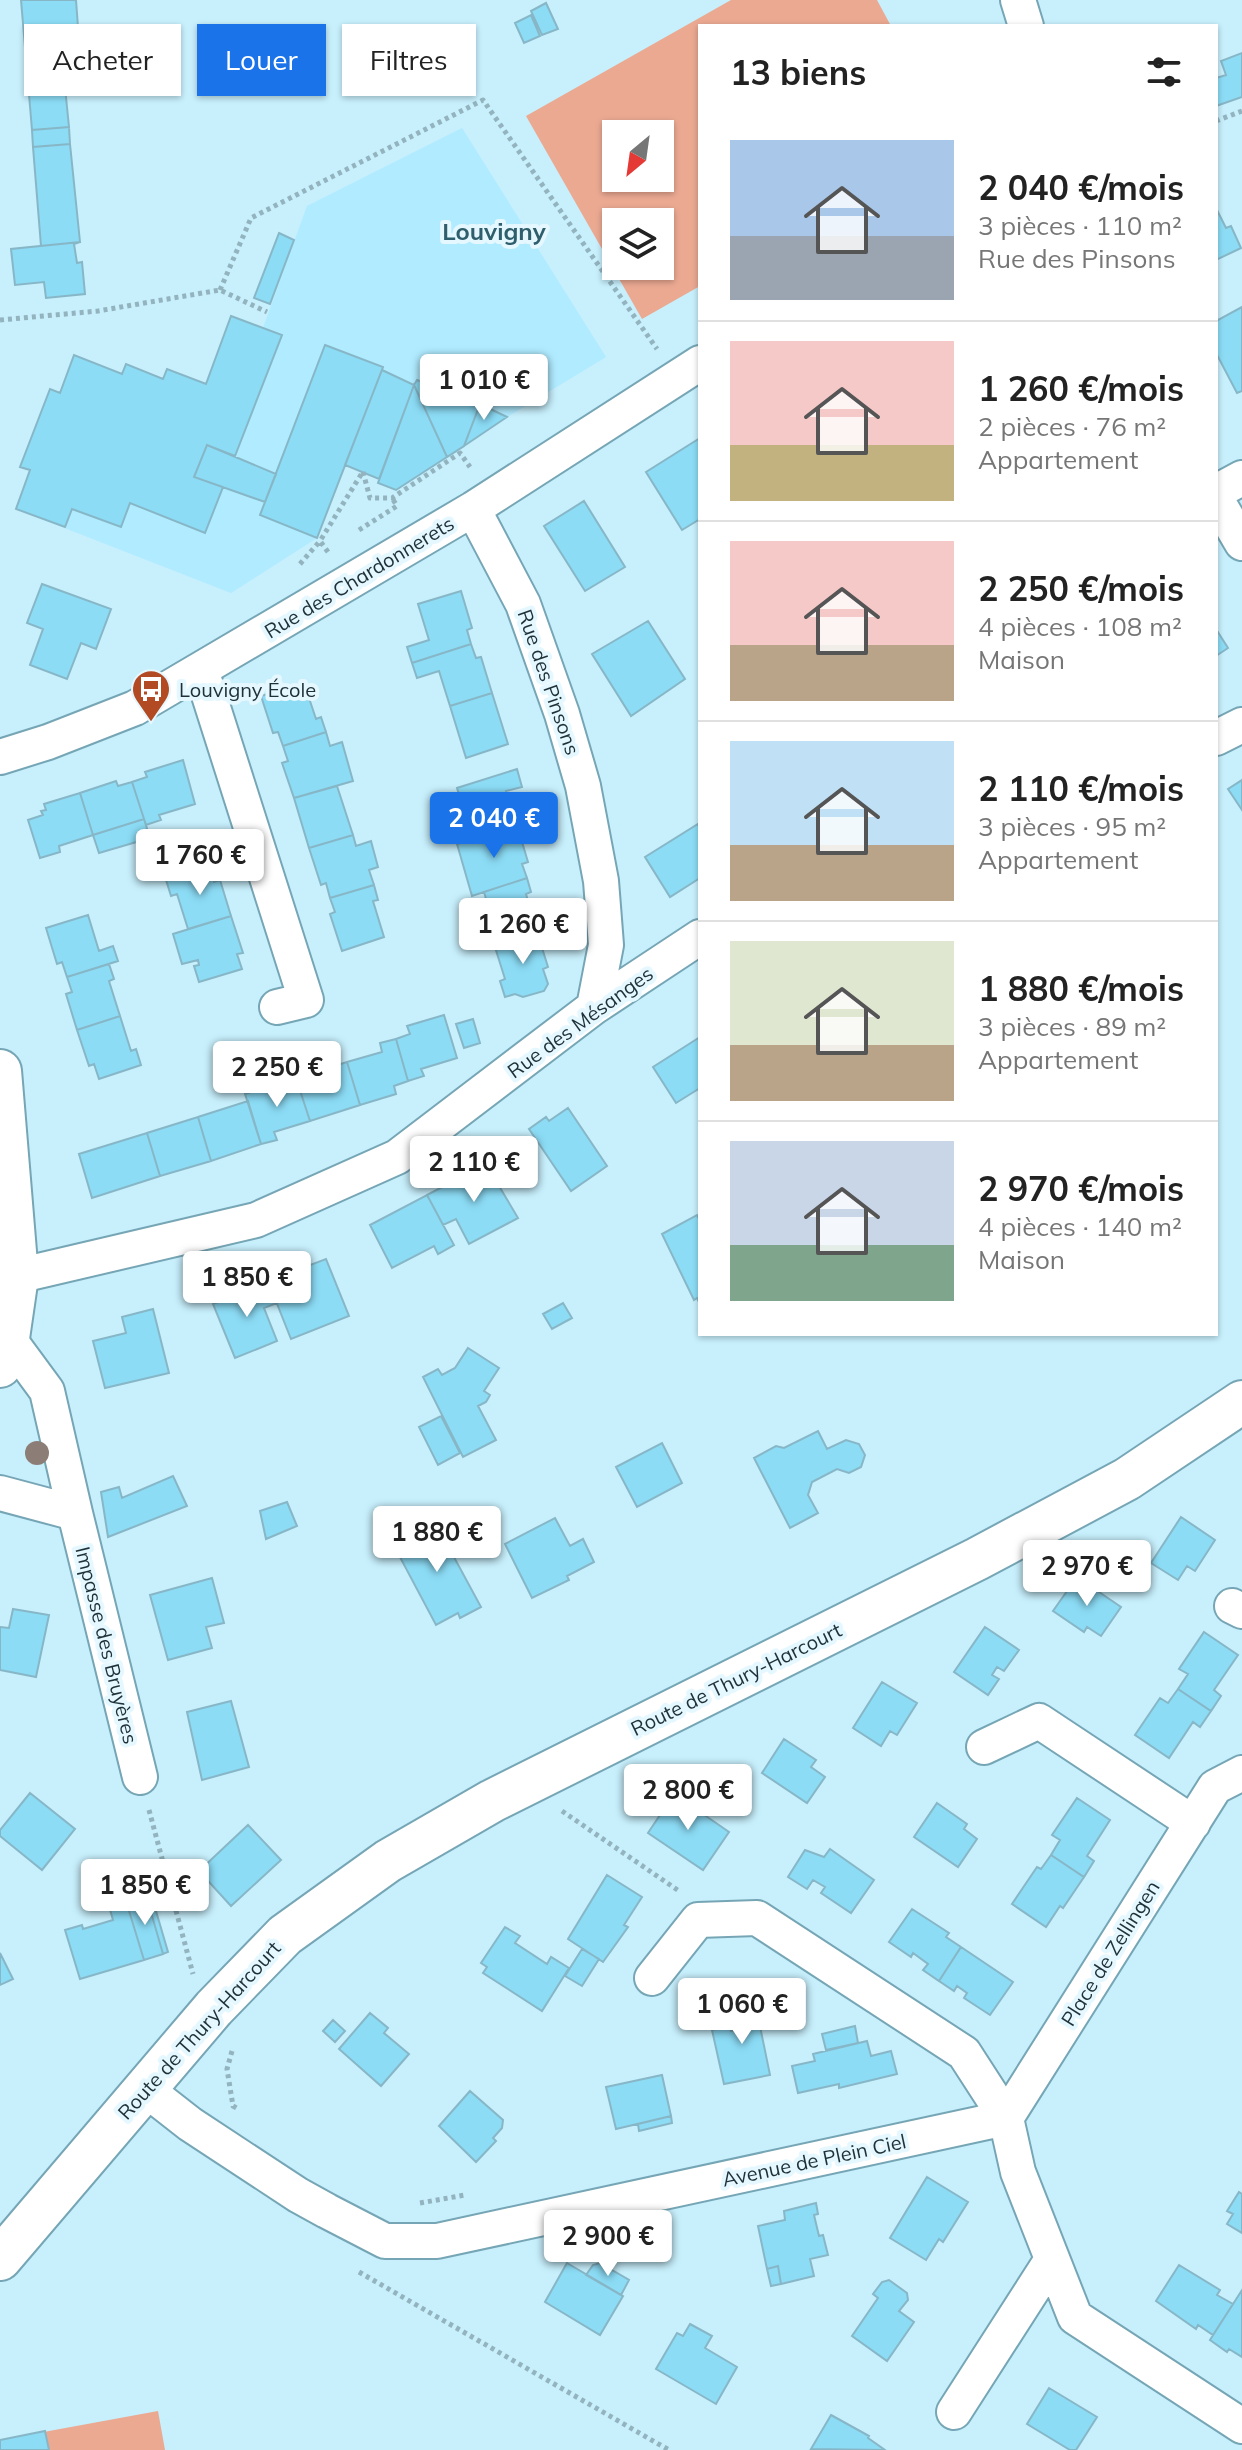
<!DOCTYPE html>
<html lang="fr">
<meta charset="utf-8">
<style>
body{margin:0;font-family:Mulish,sans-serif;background:#f6f6f6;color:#222;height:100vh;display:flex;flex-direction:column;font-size:30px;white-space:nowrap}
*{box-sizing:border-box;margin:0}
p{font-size:26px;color:#767676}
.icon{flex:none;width:44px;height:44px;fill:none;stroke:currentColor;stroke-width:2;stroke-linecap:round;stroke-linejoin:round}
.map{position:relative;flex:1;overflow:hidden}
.details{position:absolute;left:698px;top:24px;width:520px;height:1312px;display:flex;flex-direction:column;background:#fff;border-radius:0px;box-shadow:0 2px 6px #0004}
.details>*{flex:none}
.top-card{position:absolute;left:24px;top:24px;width:554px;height:72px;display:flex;gap:16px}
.needle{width:52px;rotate:209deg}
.tools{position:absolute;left:602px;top:120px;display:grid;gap:16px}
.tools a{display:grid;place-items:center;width:72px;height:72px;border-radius:0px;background:#fff;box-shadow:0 2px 6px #0004;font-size:40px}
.price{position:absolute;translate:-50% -68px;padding:0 18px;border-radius:8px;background:#fff;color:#222;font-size:26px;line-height:52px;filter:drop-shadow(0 2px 4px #0008)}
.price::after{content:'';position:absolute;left:50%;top:48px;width:24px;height:18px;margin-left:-12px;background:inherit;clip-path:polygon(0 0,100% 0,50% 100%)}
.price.current{background:#1a73e8;color:#fff}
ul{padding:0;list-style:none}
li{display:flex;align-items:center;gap:24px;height:200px;padding:0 32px}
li+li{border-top:2px solid #e0e0e0}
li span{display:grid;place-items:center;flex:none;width:224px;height:160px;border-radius:0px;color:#555}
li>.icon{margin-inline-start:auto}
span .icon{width:96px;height:96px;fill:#fffc;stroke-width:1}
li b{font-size:34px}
h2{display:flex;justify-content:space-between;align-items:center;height:96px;padding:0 32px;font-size:34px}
.pill{padding:0 28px;border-radius:0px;background:#fff;box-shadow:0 2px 6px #0004;font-size:28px;line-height:72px}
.pill.current{background:#1a73e8;color:#fff}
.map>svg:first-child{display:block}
.built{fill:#b0ebff}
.green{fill:#eba992;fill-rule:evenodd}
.building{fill:#8cdcf6;stroke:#87b7c7;stroke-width:2}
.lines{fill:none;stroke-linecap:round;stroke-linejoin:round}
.minor-casing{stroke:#76a6b5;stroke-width:38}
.tertiary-casing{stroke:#76a6b5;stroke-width:46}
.path{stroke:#93b4bf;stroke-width:5;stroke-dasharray:4 4;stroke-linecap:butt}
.minor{stroke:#fff;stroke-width:34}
.tertiary{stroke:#fff;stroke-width:42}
.tree{fill:#8c7d76}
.labels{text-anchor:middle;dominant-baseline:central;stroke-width:8;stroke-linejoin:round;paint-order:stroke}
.street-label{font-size:20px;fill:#1e3138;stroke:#e5f8ff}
.poi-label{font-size:20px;fill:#1e3138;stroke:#e5f8ff;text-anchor:start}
.quarter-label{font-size:24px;font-weight:bold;fill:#2f5e6c;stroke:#e5f8ff}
</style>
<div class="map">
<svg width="1242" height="2450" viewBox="0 0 1242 2450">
<rect width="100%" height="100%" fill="#c7effc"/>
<path class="built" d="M462,128L606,357L507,417L480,404L414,385L382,370V367L326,346L260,515L317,538L231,593L16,509L30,471L20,467L50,389L60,392L74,355L122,374L126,364L163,379L167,369L206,383L231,316L263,328L307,206Z"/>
<path class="green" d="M731,0H877L891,26H700V286L642,319L526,116ZM616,134H660V178H616ZM616,222H660V266H616Z
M158,2411L165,2450H0V2440Z"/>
<path class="building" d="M21,0H76L80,55L26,59Z
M546,3L558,29L542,35L531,11Z
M531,15L540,36L524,43L515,23Z
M1242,53V97L1216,106V78L1226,75L1221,61Z
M62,57L69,127L32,130L26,59Z
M69,127L70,144L33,147L32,130Z
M70,144L80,242L41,246L33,147Z
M1216,208L1226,228L1231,226L1241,248L1216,260Z
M279,233L294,240L270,304L254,298Z
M80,242L74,244L77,263L82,262L85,294L46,298L44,282L15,285L11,249Z
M1242,307V391L1237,393L1216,353V321Z
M231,316L282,335L235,456L207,445L194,477L223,487L205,533L130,503L121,527L72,509L65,527L16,509L30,470L20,467L50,389L60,393L74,355L122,374L126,364L163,379L167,369L206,384Z
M325,345L383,367L317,538L260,515Z
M382,370L414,385L379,479L345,465Z
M417,380L480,404L464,446L447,457L414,385Z
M414,385L447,457L396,490L378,483Z
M480,404L507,417L464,446Z
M700,438V519L682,530L646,472Z
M207,445L276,474L265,502L194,477Z
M584,501L625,567L585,591L544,526Z
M42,584L111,609L96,649L81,643L67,679L30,665L43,629L27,623Z
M461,591L472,628L467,630L471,644L412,663L407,647L429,640L418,604Z
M648,621L685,679L631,716L592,654Z
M1216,629L1228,648L1216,656Z
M471,644L476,658L481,657L492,693L450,706L439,671L417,678L412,663Z
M304,683L316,719L321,717L326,732L283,746L278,732L273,733L261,696Z
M492,693L508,744L466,758L450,706Z
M326,732L330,746L342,742L353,781L294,798L282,763L288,761L283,746Z
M183,760L195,804L159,815L161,820L146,825L132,782L147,777L145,772Z
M517,769L522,787L506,791L517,825L457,844L450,825L467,820L457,788Z
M1242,780V810L1228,789Z
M116,781L118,786L132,782L144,819L93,835L80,793Z
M337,786L353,835L309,848L294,798Z
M80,793L93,835L59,846L60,852L40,858L28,820L43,815L41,811L46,810L44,804Z
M144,819L150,838L99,853L93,835Z
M698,824L700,828V878L670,897L645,857Z
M517,825L528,862L522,864L527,878L472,896L457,844Z
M353,835L356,846L371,841L378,867L369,870L374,885L330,898L326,883L321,885L309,848Z
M209,866L214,882L220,880L231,916L188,929L177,894L171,896L166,880Z
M527,878L531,892L526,894L537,932L494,944L483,907L488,906L484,892Z
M374,885L378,900L373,901L384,937L342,951L330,914L335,912L330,898Z
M88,915L99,951L113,946L118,961L67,977L62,962L57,964L46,928Z
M231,916L243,953L237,954L242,969L199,982L194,966L199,965L198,960L182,964L173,934Z
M537,932L548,967L543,969L548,984L544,991L523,997L515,994L505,997L500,981L505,979L494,944Z
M109,964L114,979L109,981L120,1016L77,1030L66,994L72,992L67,977Z
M444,1015L457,1058L421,1069L424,1076L408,1081L396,1039L410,1034L407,1026Z
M120,1016L131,1051L136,1049L141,1065L99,1079L94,1064L89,1066L77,1030Z
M473,1019L480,1043L464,1048L456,1024Z
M700,1037V1088L676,1103L653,1067Z
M396,1039L408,1081L394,1086L396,1094L360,1105L347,1062L382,1052L380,1043Z
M347,1062L360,1105L310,1121L296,1078Z
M296,1078L310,1121L274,1132L277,1140L261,1144L245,1094Z
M248,1101L261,1144L211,1161L198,1117Z
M568,1108L607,1166L571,1191L529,1129L546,1117L549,1121Z
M198,1117L211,1161L160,1176L147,1133Z
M147,1133L160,1176L92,1198L79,1154Z
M486,1164L518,1218L469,1244L456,1219L443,1225L427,1195Z
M427,1195L454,1245L438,1254L434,1246L392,1268L370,1225Z
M697,1215L700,1221V1304L697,1298L694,1300L662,1234Z
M326,1259L349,1316L291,1339L268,1281Z
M268,1281L277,1303L264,1308L277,1341L235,1358L213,1304Z
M563,1303L572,1318L552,1329L543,1314Z
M153,1309L169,1373L105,1388L93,1341L126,1333L122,1317Z
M468,1348L499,1368L484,1391L490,1395L486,1402L478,1406L496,1440L463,1457L423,1377L438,1369L442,1375L455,1368Z
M441,1416L460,1453L438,1465L419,1427Z
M818,1431L827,1449L846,1440L859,1444L865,1455L861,1467L849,1473L837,1469L812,1482L808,1495L818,1513L790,1528L754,1458L776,1446L784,1448Z
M662,1443L682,1483L637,1507L616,1467Z
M173,1476L187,1506L108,1537L101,1492L119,1487L122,1498Z
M287,1502L297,1526L266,1539L260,1511Z
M1181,1517L1215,1540L1195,1571L1187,1566L1178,1580L1151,1563Z
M555,1518L570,1546L583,1539L594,1562L567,1576L569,1580L532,1598L505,1544Z
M435,1522L481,1607L460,1618L458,1613L436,1625L393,1544Z
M1077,1577L1121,1607L1101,1636L1087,1627L1084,1632L1053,1611Z
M212,1578L224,1623L206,1627L212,1648L168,1660L150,1595Z
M13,1609L49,1615L36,1677L0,1670V1627L9,1628Z
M985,1627L1019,1650L1004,1671L997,1667L992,1675L999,1679L988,1695L954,1672Z
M1204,1632L1238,1655L1214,1690L1221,1696L1211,1711L1178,1689L1188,1674L1179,1669Z
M882,1682L917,1703L897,1735L890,1731L881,1746L853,1728Z
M1178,1689L1211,1711L1200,1727L1193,1722L1169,1758L1135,1735L1160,1698L1168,1703Z
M231,1701L249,1767L202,1780L187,1712Z
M784,1739L816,1760L811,1767L825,1777L807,1803L762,1773Z
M30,1793L75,1829L42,1870L0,1836V1830Z
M674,1794L729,1832L703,1870L648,1833Z
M1077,1798L1110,1820L1087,1856L1094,1861L1084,1877L1051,1855L1060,1840L1052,1835Z
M937,1803L967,1824L964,1829L977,1839L958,1867L914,1837Z
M248,1825L281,1860L231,1906L199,1871Z
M830,1849L874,1880L851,1913L821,1893L825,1887L813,1880L807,1889L788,1877L805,1850L824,1857Z
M1051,1855L1084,1877L1063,1908L1060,1906L1046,1927L1012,1904L1037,1867L1041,1869Z
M607,1875L642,1897L624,1925L628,1927L603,1962L568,1939Z
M151,1894L168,1952L163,1954L146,1895Z
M146,1895L163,1954L144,1960L126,1901Z
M126,1901L144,1960L80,1979L65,1930L82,1925L83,1929L113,1920L109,1906Z
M912,1909L949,1933L946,1937L961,1947L939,1981L923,1970L928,1964L913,1953L911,1957L889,1942Z
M505,1927L520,1936L515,1943L547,1964L551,1957L569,1968L542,2011L483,1973L487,1967L481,1963Z
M961,1947L1013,1982L990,2015L964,1998L967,1993L957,1986L954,1991L939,1981Z
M582,1949L599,1959L582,1986L565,1976Z
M0,1953L13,1979L0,1985Z
M750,1998L755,2002L770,2075L724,2084L712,2030L730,2026L731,2031L739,2030L734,2007L737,2001Z
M370,2013L388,2028L384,2033L409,2054L381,2086L339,2049Z
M333,2020L345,2031L335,2042L323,2031Z
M855,2026L858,2043L826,2050L822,2034Z
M867,2041L871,2056L891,2051L897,2074L839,2088V2084L798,2093L792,2066L815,2061L813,2054Z
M662,2075L671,2116L616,2129L606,2087Z
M470,2091L503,2120L502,2128L493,2138L496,2141L476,2162L439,2126Z
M671,2116L672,2123L639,2131L638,2124Z
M927,2177L968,2202L943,2242L939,2239L926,2260L890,2238Z
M1239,2192L1242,2194V2233L1227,2224L1233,2214L1227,2211Z
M816,2203L818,2214L814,2215L819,2236L823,2235L828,2255L810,2259L814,2276L781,2284L778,2266L767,2269L758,2226L785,2220L784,2211Z
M567,2263L623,2296L600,2335L545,2302Z
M600,2263L629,2280L621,2295L586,2275L593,2265Z
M1179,2265L1220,2290L1217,2295L1233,2304L1213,2335L1198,2325L1196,2329L1156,2301Z
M778,2266L781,2284L771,2286L767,2269Z
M889,2280L907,2293L908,2300L899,2311L914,2322L887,2361L852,2336L878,2298L873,2294L882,2282Z
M1242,2290V2357L1229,2349L1227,2352L1210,2340Z
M690,2324L712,2336L705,2348L737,2367L716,2404L656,2369L677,2333L683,2336Z
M1049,2388L1097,2417L1076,2450H1070L1027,2424Z
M831,2415L869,2436L868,2438L885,2450L811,2449Z
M45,2431L49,2450H0V2440Z"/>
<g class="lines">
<g class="minor-casing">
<path id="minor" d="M1018,0L1026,26
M1216,492L1242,478
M1216,499L1242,543
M473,509L523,604L562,714L583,786L601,881L606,945L594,1007
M201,670L306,1000L277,1007
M1216,738L1242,725
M0,757L48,742L135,708L473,509L700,363
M17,1276L256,1220L397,1157L594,1007L700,937
M8,1338L47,1391L75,1513L140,1777
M0,1493L75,1513
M1232,1606L1242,1611
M984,1747L1039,1721L1193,1823
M652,1978L698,1920L757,1918L964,2053L1006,2118L1018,2172L1075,2317L1242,2426
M144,2088L190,2124L298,2195L327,2211L385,2241H437L1006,2118
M1006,2118L1215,1787L1242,1773
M954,2412L1051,2261"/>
</g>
<g class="tertiary-casing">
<path id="tertiary" d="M0,1071L17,1276L8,1338L0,1366
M0,2259L214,2008L285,1935L388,1861L492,1801L977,1559L1127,1479L1242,1402"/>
</g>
<path class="path" d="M1216,121L1242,111
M220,290L251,218L483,100L657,349
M0,320L98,311L220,290L267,312
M363,472L370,498H392L460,453L470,467
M359,530L397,506L392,498
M328,552L320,541L362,473
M300,564L320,541
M149,1810L193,1974
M562,1811L679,1891
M232,2051L227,2069L233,2106L238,2109
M420,2203L465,2195
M359,2272L669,2450"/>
<use href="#minor" class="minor"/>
<use href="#tertiary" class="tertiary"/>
</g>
<circle class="tree" cx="37" cy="1453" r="12"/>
<defs>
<g id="bus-pin" transform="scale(2)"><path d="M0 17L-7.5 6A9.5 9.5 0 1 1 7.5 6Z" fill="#b24b24" stroke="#e5f8ff"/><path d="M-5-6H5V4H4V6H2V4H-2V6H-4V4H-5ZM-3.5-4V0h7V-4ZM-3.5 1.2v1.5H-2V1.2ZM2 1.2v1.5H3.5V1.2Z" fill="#fff"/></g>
</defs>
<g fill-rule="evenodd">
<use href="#bus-pin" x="151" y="689"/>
</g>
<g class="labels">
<g class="street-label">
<text transform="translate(359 577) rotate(-31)">Rue des Chardonnerets</text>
<text transform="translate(549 682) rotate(71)">Rue des Pinsons</text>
<text transform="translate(580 1022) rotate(-36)">Rue des Mésanges</text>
<text transform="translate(107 1645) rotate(76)">Impasse des Bruyères</text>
<text transform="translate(736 1679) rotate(-26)">Route de Thury-Harcourt</text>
<text transform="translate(1110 1953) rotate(-58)">Place de Zellingen</text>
<text transform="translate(199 2030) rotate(-48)">Route de Thury-Harcourt</text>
<text transform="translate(814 2160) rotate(-12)">Avenue de Plein Ciel</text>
</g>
<g class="poi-label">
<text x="179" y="689">Louvigny École</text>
</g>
<g class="quarter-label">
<text x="494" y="231">Louvigny</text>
</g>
</g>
</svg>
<div class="tools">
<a><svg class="needle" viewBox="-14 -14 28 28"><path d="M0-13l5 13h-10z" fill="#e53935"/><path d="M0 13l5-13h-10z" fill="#767676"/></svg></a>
<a><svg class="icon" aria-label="layers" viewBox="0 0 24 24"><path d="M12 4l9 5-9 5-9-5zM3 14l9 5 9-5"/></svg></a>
</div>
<b class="price" style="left:484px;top:422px">1 010 €</b>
<b class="price current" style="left:494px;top:860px">2 040 €</b>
<b class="price" style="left:200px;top:897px">1 760 €</b>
<b class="price" style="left:523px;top:966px">1 260 €</b>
<b class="price" style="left:277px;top:1109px">2 250 €</b>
<b class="price" style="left:474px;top:1204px">2 110 €</b>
<b class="price" style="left:247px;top:1319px">1 850 €</b>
<b class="price" style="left:437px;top:1574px">1 880 €</b>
<b class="price" style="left:1087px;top:1608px">2 970 €</b>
<b class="price" style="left:688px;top:1832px">2 800 €</b>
<b class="price" style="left:145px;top:1927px">1 850 €</b>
<b class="price" style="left:742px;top:2046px">1 060 €</b>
<b class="price" style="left:608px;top:2278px">2 900 €</b>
<div class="top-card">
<a class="pill">Acheter</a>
<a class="pill current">Louer</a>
<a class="pill">Filtres</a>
</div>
<section class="details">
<h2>13 biens<svg class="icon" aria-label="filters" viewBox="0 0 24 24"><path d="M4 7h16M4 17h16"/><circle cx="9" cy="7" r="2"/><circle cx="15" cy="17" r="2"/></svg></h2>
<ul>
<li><span style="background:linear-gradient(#a9c7e8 60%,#9aa5b1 0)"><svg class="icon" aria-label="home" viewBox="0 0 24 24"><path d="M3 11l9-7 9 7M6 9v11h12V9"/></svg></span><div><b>2 040 €/mois</b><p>3 pièces · 110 m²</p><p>Rue des Pinsons</p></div></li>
<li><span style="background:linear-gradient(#f6c9c9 65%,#c2b280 0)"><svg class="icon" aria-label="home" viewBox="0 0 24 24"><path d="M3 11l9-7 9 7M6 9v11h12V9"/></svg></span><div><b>1 260 €/mois</b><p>2 pièces · 76 m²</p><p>Appartement</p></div></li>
<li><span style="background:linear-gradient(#f6c9c9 65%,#b9a48a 0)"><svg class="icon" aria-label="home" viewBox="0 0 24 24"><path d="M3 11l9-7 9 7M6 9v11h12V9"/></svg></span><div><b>2 250 €/mois</b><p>4 pièces · 108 m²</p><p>Maison</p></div></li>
<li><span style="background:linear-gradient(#bfe0f5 65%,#b9a48a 0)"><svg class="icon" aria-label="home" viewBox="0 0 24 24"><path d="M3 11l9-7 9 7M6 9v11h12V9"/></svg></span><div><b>2 110 €/mois</b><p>3 pièces · 95 m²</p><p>Appartement</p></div></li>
<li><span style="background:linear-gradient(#dfe7d0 65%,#b9a48a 0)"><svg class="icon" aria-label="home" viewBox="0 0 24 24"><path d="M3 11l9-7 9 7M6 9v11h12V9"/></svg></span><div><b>1 880 €/mois</b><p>3 pièces · 89 m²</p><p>Appartement</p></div></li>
<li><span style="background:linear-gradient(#c9d6e8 65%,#7fa58c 0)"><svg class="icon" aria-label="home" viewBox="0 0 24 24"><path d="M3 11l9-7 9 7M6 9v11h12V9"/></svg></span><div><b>2 970 €/mois</b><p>4 pièces · 140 m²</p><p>Maison</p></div></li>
</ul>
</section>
</div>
